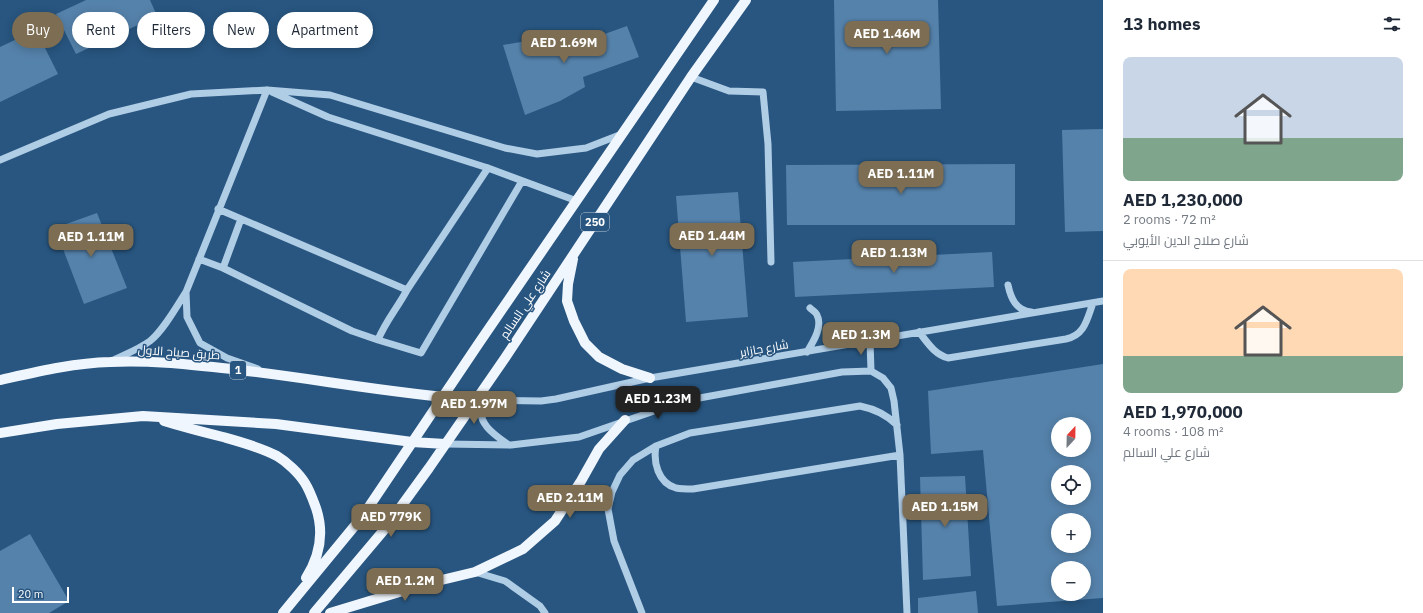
<!DOCTYPE html>
<meta charset="utf-8">
<style>
body{margin:0;font-family:"IBM Plex Sans",Cairo,sans-serif;background:#f6f6f7;color:#1f2937;height:100vh;display:flex;flex-direction:column;font-size:15px;white-space:nowrap}
*{box-sizing:border-box;margin:0}
p{font-size:13px;color:#747a83}
.icon{flex:none;width:22px;height:22px;fill:none;stroke:currentColor;stroke-width:2;stroke-linecap:round;stroke-linejoin:round}
.map{position:relative;flex:1;overflow:hidden}
.panel{display:flex;flex-direction:column;background:#fff;width:320px}
.panel>*{flex:none}
.guide{position:absolute;left:12px;top:12px;width:380px;height:36px;display:flex;gap:8px}
.needle{width:26px;rotate:22deg}
.controls{position:absolute;left:1051px;top:417px;display:grid;gap:8px}
.controls a{display:grid;place-items:center;width:40px;height:40px;border-radius:50%;background:#fff;box-shadow:0 2px 10px #0003;font-size:20px}
.scale{position:absolute;left:12px;bottom:10px;width:57px;box-sizing:border-box;padding-left:4px;border:2px solid #fff;border-top:0;font-size:11px;line-height:14px;white-space:nowrap;color:#fff;-webkit-text-stroke:3px #285680;paint-order:stroke}
.price{position:absolute;translate:-50% -34px;padding:0 9px;border-radius:8px;background:#7c6d53;color:#fff;font-size:13px;line-height:26px;filter:drop-shadow(0 1px 2px #0008)}
.price::after{content:'';position:absolute;left:50%;top:24px;width:12px;height:9px;margin-left:-6px;background:inherit;clip-path:polygon(0 0,100% 0,50% 100%)}
.price.selected{background:#222;color:#fff}
ul{padding:0;list-style:none}
li{display:grid;align-content:center;gap:8px;height:212px;padding:0 20px}
li+li{border-top:1px solid #e0e1e3}
li span{display:grid;place-items:center;height:124px;border-radius:8px;color:#555}
li>.icon{margin-inline-start:auto}
span .icon{width:72px;height:72px;fill:#fffc;stroke-width:1}
li b{font-size:17px}
h2{display:flex;justify-content:space-between;align-items:center;height:48px;padding:0 20px;font-size:17px}
.chip{padding:0 14px;border-radius:18px;background:#fff;box-shadow:0 2px 10px #0003;font-size:14px;line-height:36px}
.chip.selected{background:#7c6d53;color:#fff}
main{display:flex;flex:1;min-height:0}
.map>svg:first-child{display:block}
.building{fill:#5582ab;fill-rule:evenodd}
.lines{fill:none;stroke-linecap:round;stroke-linejoin:round}
.minor{stroke:#b0cde6;stroke-width:7}
.major{stroke:#f0f6fd;stroke-width:10}
.labels{text-anchor:middle;dominant-baseline:central;stroke-width:3;stroke-linejoin:round;paint-order:stroke}
.shield{fill:#285680;stroke:#beccd9;stroke-width:1}
.shield-label{font-size:11px;font-weight:bold;fill:#fff}
.street-label{font-size:12px;fill:#fff;stroke:#285680}
</style>
<main>
<div class="map">
<svg width="1103" height="613" viewBox="0 0 1103 613">
<rect width="100%" height="100%" fill="#285680"/>
<path class="building" d="M86,0H150L157,16L76,54L56,14Z
M834,0H938L941,109L836,111Z
M627,26L639,57L583,77L585,87L560,101L525,115L503,45L583,31L585,41Z
M36,30L58,74L0,102V47Z
M1103,129V231L1065,232L1062,130Z
M1015,164V225H787L786,165Z
M738,192L748,317L686,322L676,196Z
M97,213L127,288L84,304L55,228Z
M992,252L994,287L795,297L793,262Z
M1103,364V598L997,606L983,450L931,454L928,391ZM1058,424H1084V450H1058ZM1058,472H1084V498H1058ZM1058,520H1084V546H1058ZM1058,568H1084V594H1058Z
M965,476L971,576L923,580L920,477Z
M30,534L69,601L49,613H0V551Z
M976,591L978,613H918V598Z"/>
<g class="lines">
<path class="minor" d="M691,77L729,91L763,92L768,144L771,262
M272,92L328,117L488,168L577,201
M0,160L109,114L191,94L267,90L330,95L505,148L537,154L586,148L622,134
M218,209L407,290
M199,259L223,268L352,331L378,340C385,322 398,307 407,290L488,168
M223,268L241,219
M1008,285C1011,299 1016,310 1031,312
M186,292L187,317L200,343L227,358L258,369
M919,332C928,343 934,354 948,358L1066,339C1085,335 1087,319 1093,303
M378,340L421,353L522,181
M870,341L871,371
M807,352C813,342 823,327 817,315C816,312 812,310 810,308
M114,360C126,354 139,349 150,341C163,331 177,306 186,292L267,90
M477,400L541,401L556,399L650,378L1103,301
M494,400C491,402 487,403 485,406C472,421 499,438 509,445
M445,444L511,445L579,437L683,401L842,372L871,371L883,378L891,388L894,401L900,455L907,613
M656,446C653,462 658,483 676,488C681,489 687,489 693,489L900,455
M475,572L505,581L540,606L545,613
M642,613L614,541L608,509L612,492L620,475L633,460L656,446L690,433L860,406C875,409 886,414 897,425"/>
<path class="major" d="M573,259L568,284L567,301L574,321L585,343L599,357L622,369L650,378
M0,380C36,372 73,363 110,362C147,360 185,364 222,368C307,377 392,394 477,400
M164,421C183,427 203,432 223,437C241,442 260,447 277,456C287,462 299,473 305,483C310,491 313,500 316,508C324,532 320,556 306,578
M0,433L57,424L143,416L276,424L412,442L445,444
M283,613L362,517L479,343L714,0
M314,613L384,530L429,468L505,358L691,77L746,0
M330,613L429,583L475,572L523,549L555,521L581,481L599,449L625,420"/>
</g>
<g class="labels">
<g class="shield">
<rect x="581" y="213" width="28" height="18" rx="3"/>
<rect x="230" y="361" width="16" height="18" rx="3"/>
</g>
<g class="shield-label">
<text x="595" y="222">250</text>
<text x="238" y="370">1</text>
</g>
<g class="street-label">
<text transform="translate(525 304) rotate(-56)">شارع علي السالم</text>
<text transform="translate(764 348) rotate(-10)">شارع جازاير</text>
<text transform="translate(179 352) rotate(4)">طريق صباح الاول</text>
</g>
</g>
</svg>
<div class="controls">
<a><svg class="needle" viewBox="-14 -14 28 28"><path d="M0-13l5 13h-10z" fill="#e53935"/><path d="M0 13l5-13h-10z" fill="#747a83"/></svg></a>
<a><svg class="icon" aria-label="locate" viewBox="0 0 24 24"><circle cx="12" cy="12" r="6"/><path d="M12 2v4M12 18v4M2 12h4M18 12h4"/></svg></a>
<a>+</a>
<a>−</a>
</div>
<div class="scale">20 m</div>
<b class="price" style="left:887px;top:55px">AED 1.46M</b>
<b class="price" style="left:564px;top:64px">AED 1.69M</b>
<b class="price" style="left:901px;top:195px">AED 1.11M</b>
<b class="price" style="left:712px;top:257px">AED 1.44M</b>
<b class="price" style="left:91px;top:258px">AED 1.11M</b>
<b class="price" style="left:894px;top:274px">AED 1.13M</b>
<b class="price" style="left:861px;top:356px">AED 1.3M</b>
<b class="price selected" style="left:658px;top:420px">AED 1.23M</b>
<b class="price" style="left:474px;top:425px">AED 1.97M</b>
<b class="price" style="left:570px;top:519px">AED 2.11M</b>
<b class="price" style="left:945px;top:528px">AED 1.15M</b>
<b class="price" style="left:391px;top:538px">AED 779K</b>
<b class="price" style="left:405px;top:602px">AED 1.2M</b>
<div class="guide">
<a class="chip selected">Buy</a>
<a class="chip">Rent</a>
<a class="chip">Filters</a>
<a class="chip">New</a>
<a class="chip">Apartment</a>
</div>
</div>
<section class="panel">
<h2>13 homes<svg class="icon" aria-label="filters" viewBox="0 0 24 24"><path d="M4 7h16M4 17h16"/><circle cx="9" cy="7" r="2"/><circle cx="15" cy="17" r="2"/></svg></h2>
<ul>
<li><span style="background:linear-gradient(#c9d6e8 65%,#7fa58c 0)"><svg class="icon" aria-label="home" viewBox="0 0 24 24"><path d="M3 11l9-7 9 7M6 9v11h12V9"/></svg></span><div><b>AED 1,230,000</b><p>2 rooms · 72 m²</p><p>شارع صلاح الدين الأيوبي</p></div></li>
<li><span style="background:linear-gradient(#ffd9b3 70%,#7fa58c 0)"><svg class="icon" aria-label="home" viewBox="0 0 24 24"><path d="M3 11l9-7 9 7M6 9v11h12V9"/></svg></span><div><b>AED 1,970,000</b><p>4 rooms · 108 m²</p><p>شارع علي السالم</p></div></li>
</ul>
</section>
</main>
